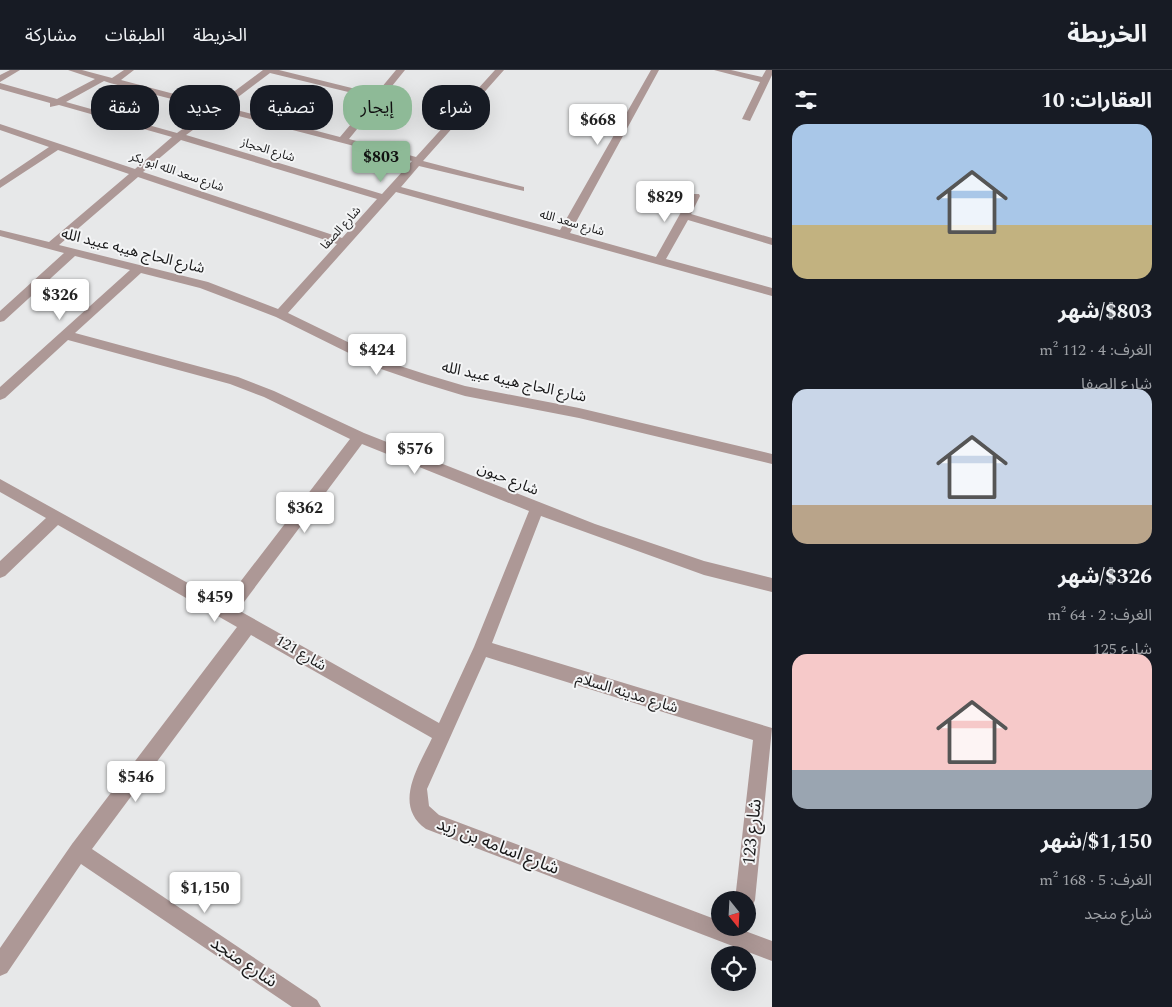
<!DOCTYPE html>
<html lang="ar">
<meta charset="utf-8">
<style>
body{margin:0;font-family:Spectral,"Noto Sans Arabic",serif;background:#242831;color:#f1f3f6;direction:rtl;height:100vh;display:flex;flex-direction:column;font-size:19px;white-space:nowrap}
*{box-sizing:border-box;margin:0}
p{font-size:16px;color:#9ea1a6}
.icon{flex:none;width:28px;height:28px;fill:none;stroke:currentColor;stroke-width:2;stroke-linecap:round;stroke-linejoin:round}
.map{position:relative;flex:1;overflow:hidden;direction:ltr}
.sheet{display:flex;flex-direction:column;background:#171b24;width:400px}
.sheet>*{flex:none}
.hud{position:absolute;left:15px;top:15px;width:475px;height:45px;direction:rtl;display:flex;gap:10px}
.needle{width:32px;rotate:162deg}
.fabs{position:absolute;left:711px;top:821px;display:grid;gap:10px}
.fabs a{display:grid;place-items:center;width:45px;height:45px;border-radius:50%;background:#171b24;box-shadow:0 5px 20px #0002;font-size:25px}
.price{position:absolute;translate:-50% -42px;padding:0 11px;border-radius:5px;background:#fff;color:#222;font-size:16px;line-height:32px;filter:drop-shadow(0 1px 2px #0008)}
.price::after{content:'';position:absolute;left:50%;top:30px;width:15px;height:11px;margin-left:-8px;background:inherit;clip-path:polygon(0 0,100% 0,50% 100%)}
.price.active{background:#8eba97;color:#111}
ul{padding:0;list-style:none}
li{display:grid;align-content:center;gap:10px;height:265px;padding:0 20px}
li span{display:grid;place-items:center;height:155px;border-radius:15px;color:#555}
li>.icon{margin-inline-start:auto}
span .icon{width:90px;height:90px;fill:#fffc;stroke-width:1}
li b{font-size:21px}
h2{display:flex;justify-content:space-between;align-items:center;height:60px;padding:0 20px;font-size:21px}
.chip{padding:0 18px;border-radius:20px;background:#171b24;box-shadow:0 5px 20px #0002;font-size:18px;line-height:45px}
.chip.active{background:#8eba97;color:#111}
header{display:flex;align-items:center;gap:30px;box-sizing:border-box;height:70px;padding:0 25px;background:#171b24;border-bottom:1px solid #363941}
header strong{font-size:24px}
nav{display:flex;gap:28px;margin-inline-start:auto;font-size:18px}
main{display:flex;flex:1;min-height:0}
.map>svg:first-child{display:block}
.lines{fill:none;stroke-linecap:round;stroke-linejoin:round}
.street{fill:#ad9896;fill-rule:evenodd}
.labels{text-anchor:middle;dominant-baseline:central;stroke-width:4;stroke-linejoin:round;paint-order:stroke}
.far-street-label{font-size:12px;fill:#181819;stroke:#f4f5f6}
.street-label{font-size:15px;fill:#181819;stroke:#f4f5f6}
.near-street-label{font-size:18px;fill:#181819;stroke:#f4f5f6}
</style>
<header>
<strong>الخريطة</strong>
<nav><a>الخريطة</a><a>الطبقات</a><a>مشاركة</a></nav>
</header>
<main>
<section class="sheet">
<h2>العقارات: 10<svg class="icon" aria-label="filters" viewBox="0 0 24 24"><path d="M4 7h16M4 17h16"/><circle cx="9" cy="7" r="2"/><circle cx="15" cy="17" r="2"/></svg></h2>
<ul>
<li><span style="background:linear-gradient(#a9c7e8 65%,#c2b280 0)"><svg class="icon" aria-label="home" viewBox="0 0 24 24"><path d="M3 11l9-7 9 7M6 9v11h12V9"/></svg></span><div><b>$803/شهر</b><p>الغرف: 4 · 112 m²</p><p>شارع الصفا</p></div></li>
<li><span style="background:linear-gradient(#c9d6e8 75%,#b9a48a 0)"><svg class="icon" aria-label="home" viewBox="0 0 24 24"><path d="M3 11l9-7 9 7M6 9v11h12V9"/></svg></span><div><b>$326/شهر</b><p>الغرف: 2 · 64 m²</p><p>شارع 125</p></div></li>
<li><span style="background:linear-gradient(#f6c9c9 75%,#9aa5b1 0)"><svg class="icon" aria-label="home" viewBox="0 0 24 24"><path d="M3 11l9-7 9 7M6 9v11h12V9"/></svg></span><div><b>$1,150/شهر</b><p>الغرف: 5 · 168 m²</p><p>شارع منجد</p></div></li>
</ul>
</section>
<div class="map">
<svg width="772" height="937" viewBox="0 0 772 937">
<rect width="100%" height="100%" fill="#e7e8e9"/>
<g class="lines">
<path class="street" d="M10,0H20L0,12V5Z
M68,0H82L112,8L124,0H134L121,10L216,35L263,0H279L376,24L396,0H405L349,69L416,87L495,0H504L423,91L524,117V121L419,96L401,117L560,160L651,0H659L570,163L656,187L690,126L691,124H699L700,126L691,144L772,168V175L688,150L666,189L772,218V226L396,122L288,243L391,293L428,305L465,316L579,338L772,384V394L579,348L465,326L419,312L381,299L276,247L200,218L141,203L75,263L238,307L274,321L364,363L595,454L704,491L772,508V522L704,505L541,446L492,573L772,658L755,830L752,837L748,839V830H735L753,670L486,587L427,719L429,736L439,745L720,851V858H737L772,871V891L426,759C392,735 419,696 432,668L251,565L92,779L317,930L321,937H292L81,794L7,903L0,906V878L72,774L237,557L58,455L5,506L0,508V491L46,448L0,422V409L224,533L350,369L264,327L230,314L68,270L5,328L0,330V317L130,200L75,186L4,251L0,252V241L64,183L0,166V160L49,172L129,104L58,80L0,118V110L49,77L0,60V54L135,99L172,67L59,35L50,37V33L0,19V13L57,29L95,9ZM270,3L373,28L340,67L225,37ZM104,11L110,13L210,39L177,63L66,32ZM219,41L412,91L382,124L186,65ZM181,70L377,129L342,168L143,102ZM138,107L337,174L278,239L208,212L59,175ZM362,374L529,441L474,577L439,653L238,540Z
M714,0H731L762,7L766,0H772V5L750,51L742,49L760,12Z"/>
</g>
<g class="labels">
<g class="far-street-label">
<text transform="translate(268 80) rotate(17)">شارع الحجاز</text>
<text transform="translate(177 102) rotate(19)">شارع سعد الله ابو بكر</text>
<text transform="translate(572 153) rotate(16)">شارع سعد الله</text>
<text transform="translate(341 158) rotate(-48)">شارع الصفا</text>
</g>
<g class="street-label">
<text transform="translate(133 181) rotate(14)">شارع الحاج هيبه عبيد الله</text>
<text transform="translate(514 312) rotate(12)">شارع الحاج هيبه عبيد الله</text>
<text transform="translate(508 409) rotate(22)">شارع حبون</text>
<text transform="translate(301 583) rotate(30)">شارع 121</text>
<text transform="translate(627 623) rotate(17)">شارع مدينه السلام</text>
</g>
<g class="near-street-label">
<text transform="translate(752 762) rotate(-84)">شارع 123</text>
<text transform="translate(498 776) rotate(21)">شارع اسامه بن زيد</text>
<text transform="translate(244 892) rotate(34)">شارع منجد</text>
</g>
</g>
</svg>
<div class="fabs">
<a><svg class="needle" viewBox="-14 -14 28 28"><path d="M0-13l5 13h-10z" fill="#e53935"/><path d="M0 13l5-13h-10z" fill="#9ea1a6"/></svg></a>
<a><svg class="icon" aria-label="locate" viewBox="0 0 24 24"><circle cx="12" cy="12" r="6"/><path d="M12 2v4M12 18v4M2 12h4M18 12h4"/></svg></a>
</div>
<b class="price" style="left:598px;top:76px">$668</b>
<b class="price active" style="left:381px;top:113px">$803</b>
<b class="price" style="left:665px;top:153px">$829</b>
<b class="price" style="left:60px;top:251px">$326</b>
<b class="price" style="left:377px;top:306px">$424</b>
<b class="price" style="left:415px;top:405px">$576</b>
<b class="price" style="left:305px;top:464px">$362</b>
<b class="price" style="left:215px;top:553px">$459</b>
<b class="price" style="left:136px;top:733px">$546</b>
<b class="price" style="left:205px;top:844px">$1,150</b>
<div class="hud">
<a class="chip">شراء</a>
<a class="chip active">إيجار</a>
<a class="chip">تصفية</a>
<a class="chip">جديد</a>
<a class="chip">شقة</a>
</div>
</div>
</main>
